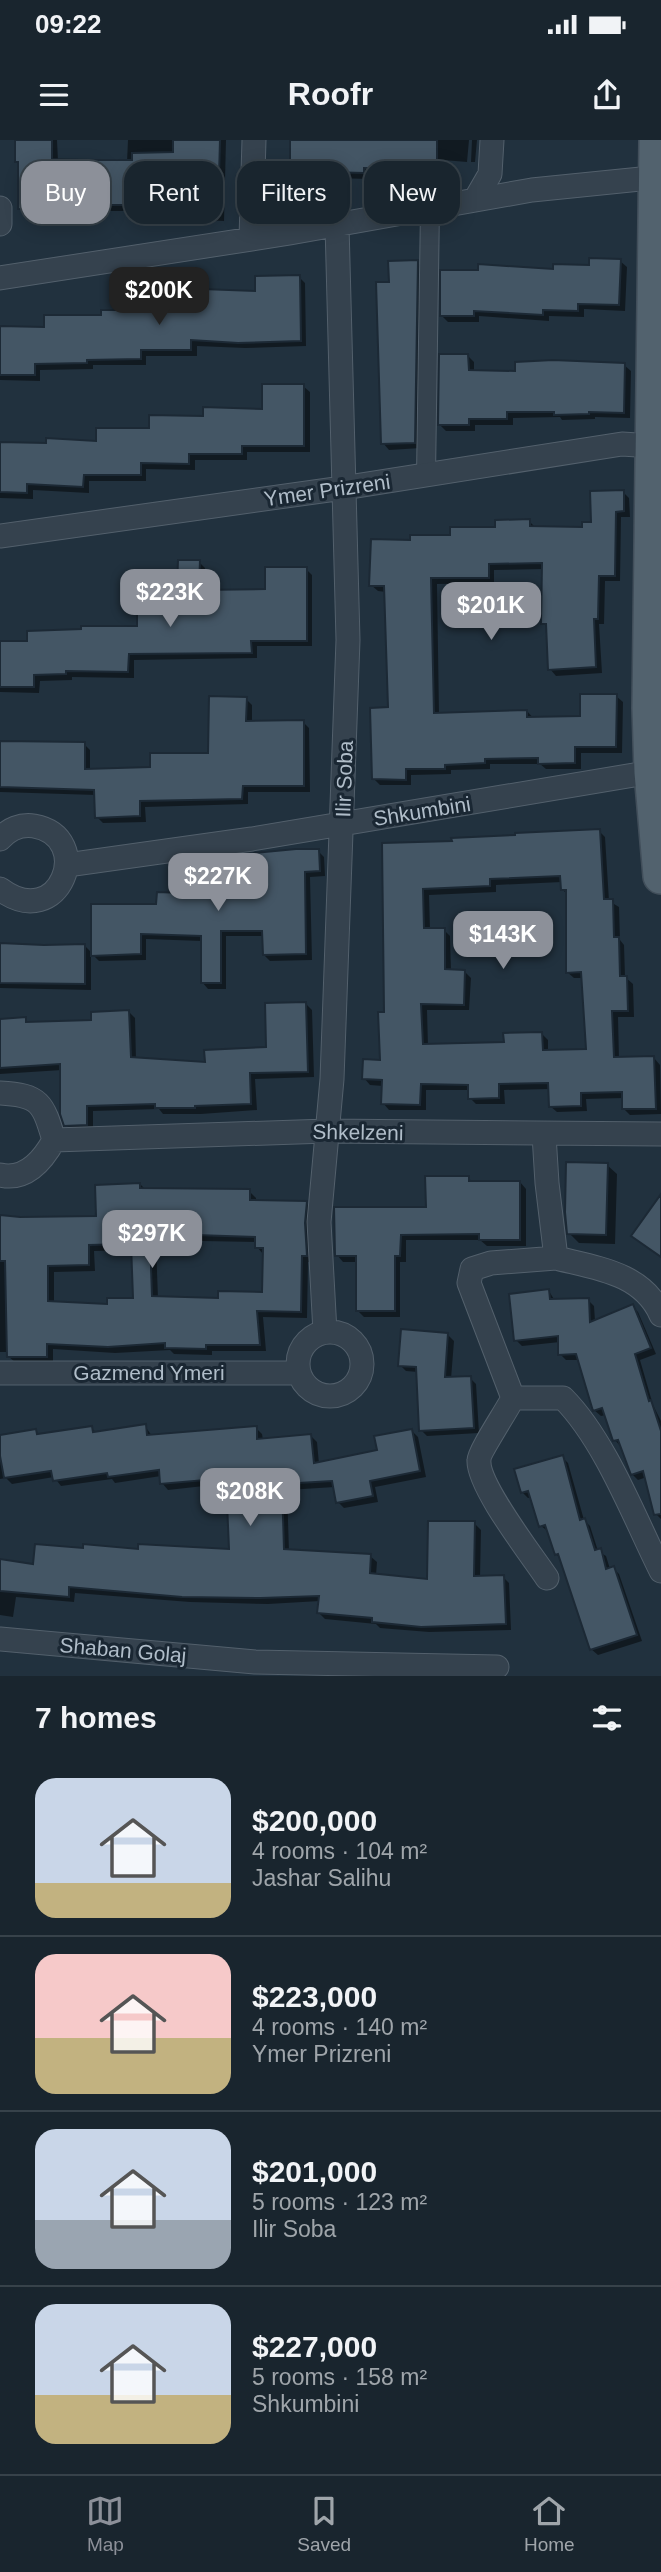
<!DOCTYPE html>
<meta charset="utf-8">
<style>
body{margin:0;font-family:Helvetica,sans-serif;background:#26313a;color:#f1f3f6;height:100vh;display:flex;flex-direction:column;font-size:26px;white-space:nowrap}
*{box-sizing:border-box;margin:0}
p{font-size:23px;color:#9fa5aa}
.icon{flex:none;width:38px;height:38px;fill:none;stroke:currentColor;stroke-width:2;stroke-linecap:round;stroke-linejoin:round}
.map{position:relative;height:1536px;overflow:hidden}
.details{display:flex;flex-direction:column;background:#19252e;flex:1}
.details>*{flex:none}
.hud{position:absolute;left:21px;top:21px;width:620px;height:63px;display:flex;gap:14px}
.price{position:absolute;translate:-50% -60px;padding:0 16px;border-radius:14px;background:#8c9099;color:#fff;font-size:23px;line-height:46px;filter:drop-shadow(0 2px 4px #0008)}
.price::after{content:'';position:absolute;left:50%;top:42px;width:21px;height:16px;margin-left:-10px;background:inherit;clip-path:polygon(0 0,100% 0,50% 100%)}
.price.current{background:#222;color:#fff}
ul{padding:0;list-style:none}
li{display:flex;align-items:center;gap:21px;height:175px;padding:0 35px}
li+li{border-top:2px solid #37424a}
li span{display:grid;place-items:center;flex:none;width:196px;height:140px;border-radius:21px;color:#555}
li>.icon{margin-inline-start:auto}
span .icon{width:84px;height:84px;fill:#fffc;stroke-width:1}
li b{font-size:30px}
h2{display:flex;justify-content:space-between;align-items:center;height:84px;padding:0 35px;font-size:30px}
.chip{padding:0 24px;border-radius:21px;background:#19252e;box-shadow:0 4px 18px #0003,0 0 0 2px #37424a;font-size:24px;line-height:63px}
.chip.current{background:#8c9099;color:#fff}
.status{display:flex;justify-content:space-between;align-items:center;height:49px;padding:0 35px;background:#19252e;direction:ltr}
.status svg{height:19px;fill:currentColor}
header{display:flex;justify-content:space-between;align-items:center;height:91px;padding:0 35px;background:#19252e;font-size:32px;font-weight:700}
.dock{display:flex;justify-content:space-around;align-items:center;height:98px;border-top:2px solid #37424a;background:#19252e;font-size:19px;color:#9fa5aa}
.dock a{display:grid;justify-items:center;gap:4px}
.dock .current{color:#8c9099}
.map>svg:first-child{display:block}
.shadow{fill:#0007;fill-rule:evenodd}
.building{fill:#445665;stroke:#1c2935;stroke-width:2;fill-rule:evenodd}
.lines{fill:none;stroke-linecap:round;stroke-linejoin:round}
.pedestrian-casing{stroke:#53606c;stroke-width:20}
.minor-casing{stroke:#53606c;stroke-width:25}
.primary-casing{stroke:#414e5a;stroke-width:38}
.pedestrian{stroke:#35424e;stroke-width:18}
.minor{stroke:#35424e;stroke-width:23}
.primary{stroke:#52626e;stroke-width:35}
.labels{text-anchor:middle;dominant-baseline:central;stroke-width:6;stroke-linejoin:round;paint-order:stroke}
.street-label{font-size:21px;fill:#b0bdc9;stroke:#1a2733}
</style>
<div class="status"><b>09:22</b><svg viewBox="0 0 49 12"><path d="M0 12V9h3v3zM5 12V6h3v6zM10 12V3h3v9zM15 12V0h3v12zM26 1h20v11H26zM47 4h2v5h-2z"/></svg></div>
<header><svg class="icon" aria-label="menu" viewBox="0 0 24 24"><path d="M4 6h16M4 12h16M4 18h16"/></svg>Roofr<svg class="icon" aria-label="share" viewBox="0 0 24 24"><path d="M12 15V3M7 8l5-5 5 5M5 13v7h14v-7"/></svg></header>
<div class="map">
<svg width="661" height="1536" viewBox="0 0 661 1536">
<rect width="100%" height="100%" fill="#21313e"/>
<path class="shadow" d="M17,0H57L58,21L127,22L128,0H226L224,81L179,79L172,72V60L134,61L133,71H96V75H26L19,68Z
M292,0H469L467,22L443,20V26L402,25V34H370V39L332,38V46H298L291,40Z
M472,0H477L475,22H471Z
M620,121L627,127L625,171L584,169V177L549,176V181L479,176V182H448L442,176L590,127Z
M417,122L423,128L421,308L389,310L383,303L390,143Z
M299,137L305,143L306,206L245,208L197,206V216H146V225H93V229L40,230V241L0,240V188L46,189L103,176L156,172L257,153Z
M468,216L474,222V232L516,233L624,225L631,231L630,278L595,277V279L562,280L560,277L513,278V285H475V291H446L440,285Z
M303,246L310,252V312H247V320H195V330L146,329V341H89V353L33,350V359L0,358V304L97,303L204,277L264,271Z
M623,352L629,358L630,377H621L620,441H605L604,484H599L602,533L556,536L550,529L548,488L543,483L544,429L494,430V443L437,444L439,574L527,571L534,579L582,578L616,556L623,562L622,613H581V629H546L540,624H490V629L451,630V634L411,635V645H380L374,639L390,569L386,452L378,451L371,445L412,402L452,397L529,381L536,388L584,389L592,384Z
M199,422L205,428V452L266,450L306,429L312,435V506H257V518L134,520V538L72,537V540L40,541L39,553L0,552V502L29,503L139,488L178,475Z
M246,559L252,565V582H303L309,588L310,652H248V664L145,667L146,682L103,683L97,677L96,655L0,652V602L84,604L90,610V631L152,629L210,614Z
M599,691L605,697L609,761L619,767L620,800L624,805L625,837L633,844L634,877H618L619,919L654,918L660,925L661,974L630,975L624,969V958L586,959L587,971L557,972L550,966V949L504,950L505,964H476L470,958V950H426V970H389L383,963V946L370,945L364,938L382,921L385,873L383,704L453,703ZM562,742V749L567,754V832L574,838H583L588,910L548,911V900L541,893L506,904L428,906L427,870H469L471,838L465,832L451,831L450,796L444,790H430L429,755L496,752V745Z
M318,711L324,717L325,736L310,737L312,820L270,821L264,815V796H226V849H208L202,842V801L146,799V820L99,821L91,813V850L0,848V804L84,805L93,814L158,766L257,745Z
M306,864L312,870L314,937L255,939L257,970L201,974H163L159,969L93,971V991H72L66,985L62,930L0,934V881L25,879L29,884L93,882L128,871L135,878L136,920L207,923L268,909Z
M607,1025L617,1034L615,1104L579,1103L569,1093Z
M468,1038L473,1042H520L526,1049V1106H487L480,1100H406V1122H400V1177H364L358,1171V1122H343L337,1115L427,1069Z
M140,1044L145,1049L249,1051L256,1058V1061L306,1063L313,1070V1122H308L307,1178L263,1177L266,1211H212V1215L174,1214L170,1210L115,1213L53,1209V1223H16L9,1217V1212H0V1078H98ZM201,1101L257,1102V1107L263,1114L264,1154L219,1160L158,1158L156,1104L201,1103ZM133,1110L135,1160L109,1166L54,1163V1132L95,1131L94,1111Z
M549,1151L555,1161L588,1160L594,1166L595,1181L632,1166L638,1172L656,1214L640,1220L653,1265L661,1281V1379L656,1374L647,1337L638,1340L632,1334L621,1307L615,1300L606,1275L601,1276L594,1270L580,1220H566L560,1214V1202L522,1206L516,1200Z
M447,1194L454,1201L451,1239L470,1238L476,1244L479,1293L427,1296L421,1290L418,1232L406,1231L400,1225Z
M145,1286L152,1296L256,1288L262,1294L263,1300L311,1296L317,1302L319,1324L379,1312L412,1291L418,1297L426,1337L375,1347L378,1362L344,1368L338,1362L335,1347L287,1350L289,1411L370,1416L377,1422L376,1435L429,1441L474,1383L481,1390L480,1438L503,1437L509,1443L511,1490L429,1492L380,1488L376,1484L325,1479L319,1473L320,1461L268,1464L190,1462L75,1453L74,1462L16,1457L13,1477L0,1475V1421L35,1426L139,1411H231L228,1346L222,1344L168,1350L162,1343L161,1336L115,1343L112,1339L61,1346L54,1337L12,1344L6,1338L0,1339V1297L35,1291L40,1296L91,1288L97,1293Z
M562,1317L568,1323L584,1380L590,1386L598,1411L606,1416L610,1429L613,1428L619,1434L642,1501L598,1515L591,1509L562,1420L556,1414L549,1392L541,1386L532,1357L528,1358L522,1352Z"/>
<path class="building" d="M15,0H52V19L95,20H132V13L173,12V0H220L218,75L170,73L171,54H127V65H90V69H18V22H15Z
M290,0H437V20H397V29L364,28V33L326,32V41L290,40Z
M589,118L621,119L619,165L578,164V171L543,170V175L474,171V176H440V130H478V124L553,129V124L589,125Z
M418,120L415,303L381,304L376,142H389L388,121Z
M300,135L301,201L238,203L191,200V210H141V219L87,220V223L35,224V235H0V186L44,187V175H101V170H154V162H201L202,149L255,151V136Z
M439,214H468L469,230L515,231V222L553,220L625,223L624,273L589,272V274L554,275V272H507V279H469V285H438Z
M262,244H304V306H242V314H189V324L141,323V335H84L83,347L27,344V353L0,352V302L46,303V298L96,301V288H149V275L203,276V267L262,269Z
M624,350V371L616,372L615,436H599L598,479H594L596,527L548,530L546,484H541L542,423L489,424V438H431L434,573L527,570V577L580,576V554H617L616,607H575V623L538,624V618L485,619V623L445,625V629H406V640L372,639L370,568L388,567L384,446H369L371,399L410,400V395H450V387H495V380L530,379V386L582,387V382H591L590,351Z
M178,420H200L199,450L265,449V427H307V501H251L252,513L129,514L128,532L66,531V534L34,535V547H0V501H27V491L81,489V486H137V473H176Z
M209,556L247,557L246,581L304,580V646H243L242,659L140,661V676L95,678L94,650L0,647V601L85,602V629L150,627V613H208Z
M600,689L604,759H613L614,797H619L620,836H627L628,871H612L614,917L654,916L656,969H622V952L581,953V966L549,967L548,943L499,944V958L468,959V945L421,944L420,965L381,964L382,940L362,939L363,919L380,920L378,872H384L382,703L452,701L451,698L515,695V693ZM560,736L561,750H566V833L581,832L586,909L543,910L542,892L503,893L504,902L423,904L421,864L464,865L465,830L445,829V788H424L423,749L490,746V739Z
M296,709H319L320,731L305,732L306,814L263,815L262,791H221V843H201V796L141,794V814L91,816V764H156L157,752L210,754V743H255L254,713Z
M0,803L44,805L85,804V844L0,843Z
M306,862L308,932L250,933L251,964L195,966V968H155V964L87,966V985L64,986L60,974V924L0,928V879L26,877V882L91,880V872L129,870L131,917L205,922L204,910L266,907L265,863Z
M566,1022L608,1023L606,1095L567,1094L565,1072Z
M425,1036H469V1041H520V1100H479V1094L401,1095L400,1116H395V1171H356V1116H335L334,1067H426Z
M140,1043V1048L250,1049V1060L307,1061L305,1083L307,1116H302L301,1172L257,1171L260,1205H206V1209L165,1208V1203L108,1207L47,1204V1217H7L5,1121H0V1075L20,1077L96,1076L95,1045ZM195,1095L255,1097V1108H263L262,1152L218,1151V1158L152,1156L150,1098L195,1097ZM131,1104L133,1158H107V1164L48,1161V1126L89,1125V1105Z
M661,1054V1117L631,1096Z
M549,1149L550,1159L589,1158L590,1182L633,1164L651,1208L635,1214L649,1261L651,1260L661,1291V1374L654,1375L643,1331L631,1335L618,1300L613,1301L602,1268L593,1271L576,1214L558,1215V1196L514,1201L509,1154Z
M401,1189L448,1193L445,1237L471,1236L474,1288L419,1291L416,1227L398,1226Z
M146,1284L147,1295L257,1286V1299L311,1294L314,1323L377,1310L374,1296L412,1289L420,1331L370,1341L373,1356L336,1363L332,1341L282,1344L284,1409L371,1414L370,1433L427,1439L428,1381H475L474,1436L504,1435L506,1484L421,1487L372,1482V1478L317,1473L319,1456L261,1458L182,1457L69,1447V1457L0,1451V1419L33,1424L35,1404L83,1408V1404L138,1409V1404L229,1409L226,1340H216V1339L160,1344L159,1330L108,1337L107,1333L53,1341L51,1331L4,1338L0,1316V1295L36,1289L37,1294L92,1286L93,1292Z
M563,1315L580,1380L585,1378L595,1410L601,1408L606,1429L614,1426L637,1495L590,1510L558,1414L555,1415L545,1385L539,1387L528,1351L521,1353L514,1329Z"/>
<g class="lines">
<g class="pedestrian-casing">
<path id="pedestrian" d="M426,336L430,68"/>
</g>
<g class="minor-casing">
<path id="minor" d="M475,60L490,34L492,0
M0,68V84
M251,98L254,0
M0,138L290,93L532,50L661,37
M0,396L343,348L622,304L653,306
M0,699C9,689 21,684 34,686C96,697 60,794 0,749
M67,725L252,699L652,632
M0,953C40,955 43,963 54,1000C43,1020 26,1041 0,1035
M544,995L547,1043L556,1118C596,1128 643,1133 661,1175
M54,1000L327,991L661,994
M298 1224a32 32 0 1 1 64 0a32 32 0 1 1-64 0Z
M325,1192L319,1082L332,939L348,500L337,85
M0,1233H299
M513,1258H563C605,1300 634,1377 661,1431
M547,1438C531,1414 477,1345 479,1320C479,1312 507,1270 513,1258L469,1143L472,1129L491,1123L556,1118
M0,1499L255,1522L497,1527"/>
</g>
<g class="primary-casing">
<path id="primary" d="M657,0L650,568L652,632L661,736"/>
</g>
<use href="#pedestrian" class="pedestrian"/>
<use href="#minor" class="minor"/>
<use href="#primary" class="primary"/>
</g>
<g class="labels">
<g class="street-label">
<text transform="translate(327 350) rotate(-8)">Ymer Prizreni</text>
<text transform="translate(344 639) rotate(-88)">Ilir Soba</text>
<text transform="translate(422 671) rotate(-9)">Shkumbini</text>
<text transform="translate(358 992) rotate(1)">Shkelzeni</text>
<text x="149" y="1232">Gazmend Ymeri</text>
<text transform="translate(123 1510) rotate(5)">Shaban Golaj</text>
</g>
</g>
</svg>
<b class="price current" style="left:159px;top:187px">$200K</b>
<b class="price" style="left:170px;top:489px">$223K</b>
<b class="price" style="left:491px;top:502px">$201K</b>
<b class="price" style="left:218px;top:773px">$227K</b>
<b class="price" style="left:503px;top:831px">$143K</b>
<b class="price" style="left:152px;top:1130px">$297K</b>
<b class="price" style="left:250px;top:1388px">$208K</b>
<div class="hud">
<a class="chip current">Buy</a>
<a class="chip">Rent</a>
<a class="chip">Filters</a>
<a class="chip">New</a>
</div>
</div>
<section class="details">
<h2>7 homes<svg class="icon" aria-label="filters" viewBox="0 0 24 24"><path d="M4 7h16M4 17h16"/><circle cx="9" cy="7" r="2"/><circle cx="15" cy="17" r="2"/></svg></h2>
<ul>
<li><span style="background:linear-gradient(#c9d6e8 75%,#c2b280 0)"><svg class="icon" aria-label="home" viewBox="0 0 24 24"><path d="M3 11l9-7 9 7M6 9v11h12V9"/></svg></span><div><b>$200,000</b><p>4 rooms · 104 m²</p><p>Jashar Salihu</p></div></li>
<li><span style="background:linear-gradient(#f6c9c9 60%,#c2b280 0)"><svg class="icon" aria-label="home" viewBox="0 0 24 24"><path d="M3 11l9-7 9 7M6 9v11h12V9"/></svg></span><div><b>$223,000</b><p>4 rooms · 140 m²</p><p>Ymer Prizreni</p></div></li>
<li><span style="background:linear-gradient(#c9d6e8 65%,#9aa5b1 0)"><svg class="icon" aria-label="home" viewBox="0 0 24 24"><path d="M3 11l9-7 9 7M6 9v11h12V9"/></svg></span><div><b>$201,000</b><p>5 rooms · 123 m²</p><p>Ilir Soba</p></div></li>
<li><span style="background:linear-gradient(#c9d6e8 65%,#c2b280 0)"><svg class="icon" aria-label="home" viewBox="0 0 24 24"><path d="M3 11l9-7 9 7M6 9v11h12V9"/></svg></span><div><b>$227,000</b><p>5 rooms · 158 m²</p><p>Shkumbini</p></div></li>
</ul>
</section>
<nav class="dock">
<a class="current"><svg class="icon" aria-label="map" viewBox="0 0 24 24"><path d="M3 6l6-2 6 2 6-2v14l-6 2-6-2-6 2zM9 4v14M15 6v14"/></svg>Map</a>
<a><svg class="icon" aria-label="saved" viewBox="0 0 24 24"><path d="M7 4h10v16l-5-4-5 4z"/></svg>Saved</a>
<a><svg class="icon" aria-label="home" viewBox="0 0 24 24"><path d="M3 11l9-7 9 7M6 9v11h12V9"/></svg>Home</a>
</nav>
